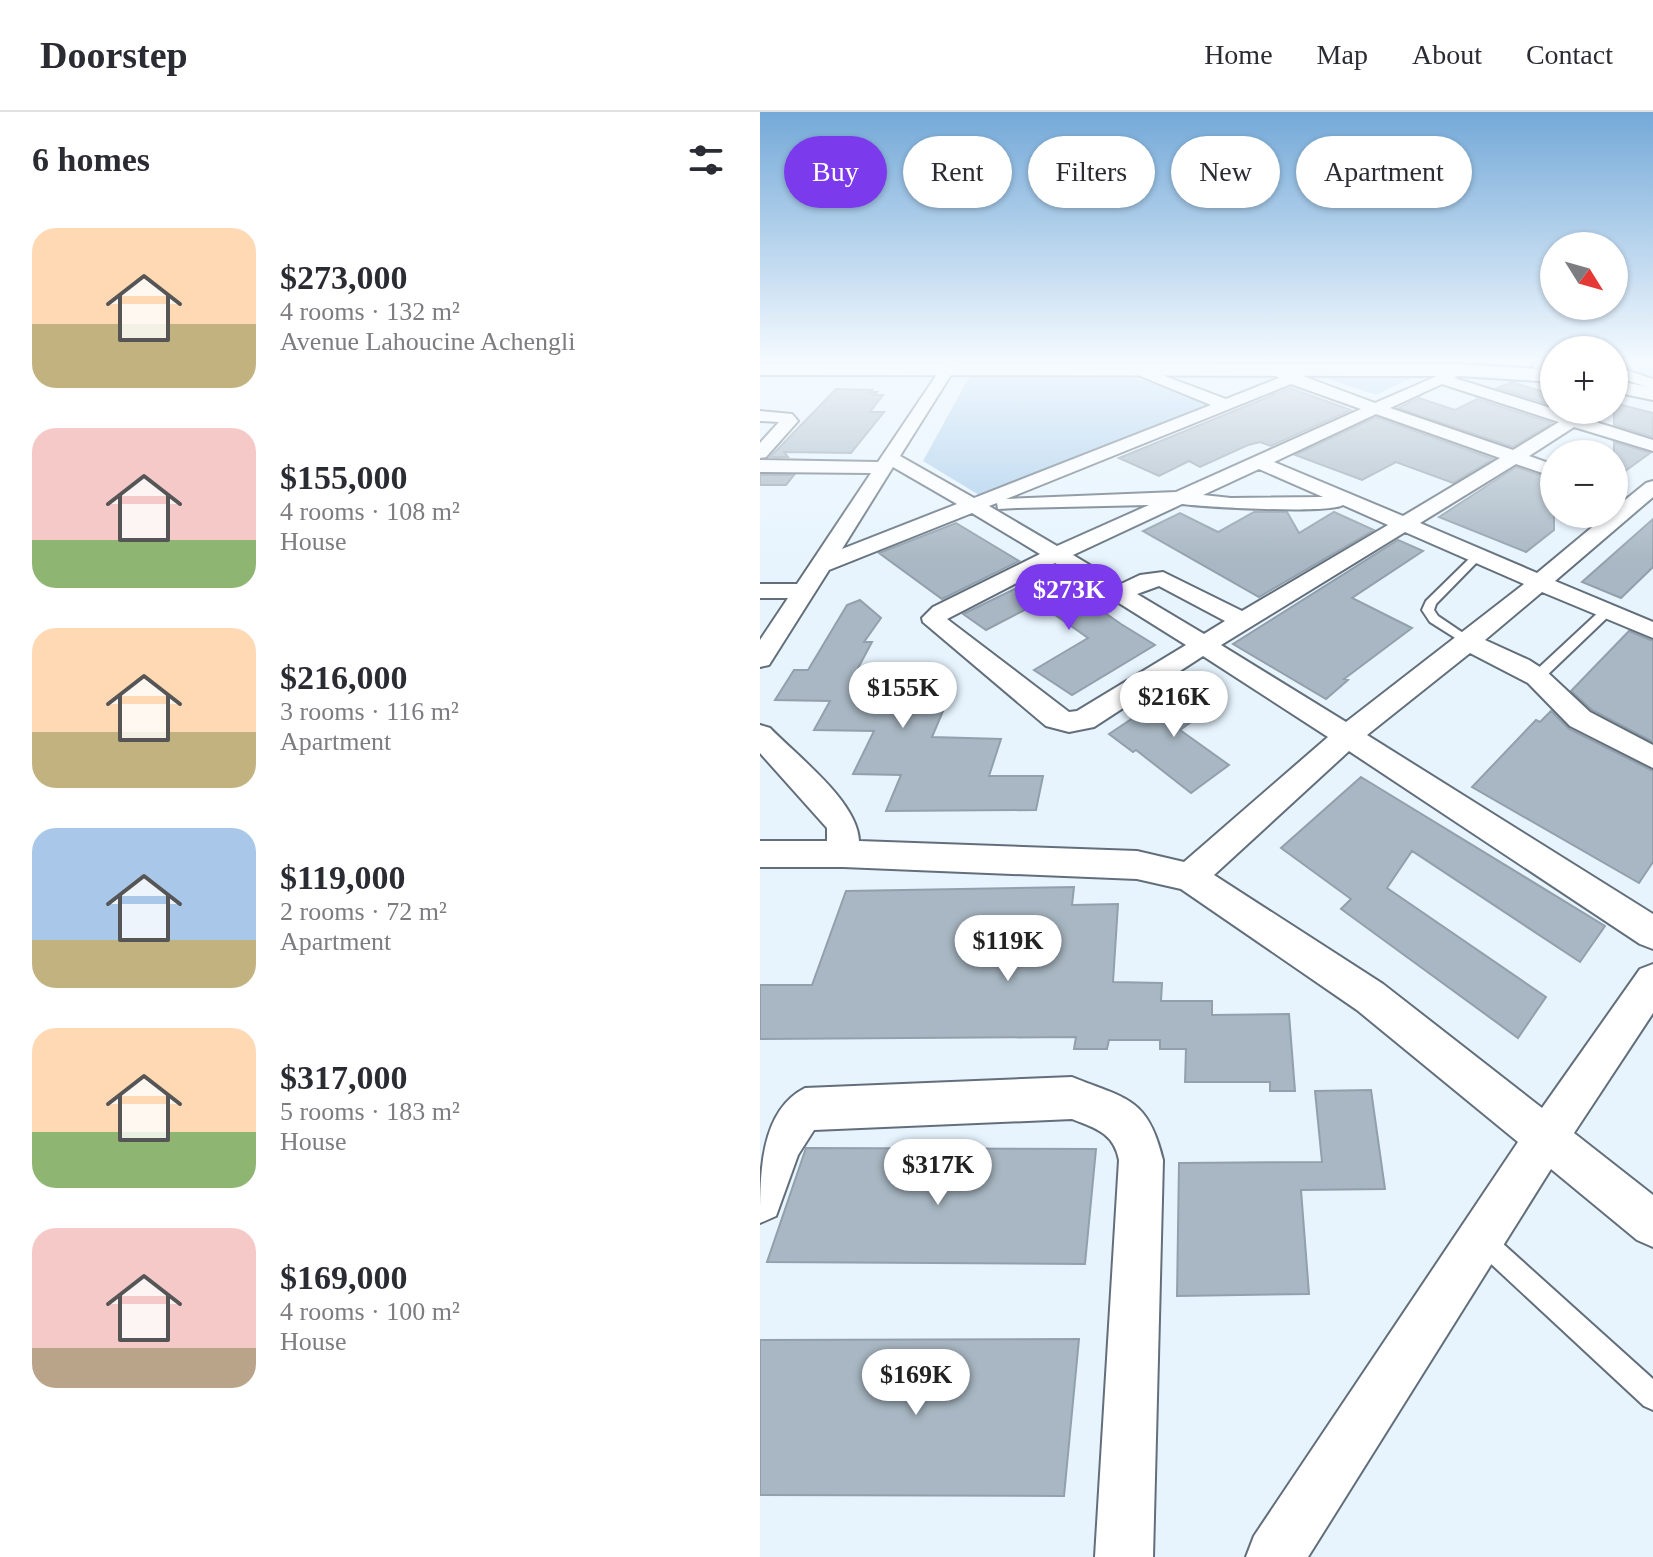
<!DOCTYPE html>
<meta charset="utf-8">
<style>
body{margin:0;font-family:"Times New Roman",serif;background:#f2f2f3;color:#2b2b33;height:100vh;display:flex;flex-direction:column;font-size:30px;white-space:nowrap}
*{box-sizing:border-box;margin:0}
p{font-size:26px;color:#7c7c81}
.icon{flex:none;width:44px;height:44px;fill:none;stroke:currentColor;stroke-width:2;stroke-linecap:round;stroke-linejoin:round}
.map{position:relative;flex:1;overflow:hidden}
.drawer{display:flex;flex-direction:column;background:#fff;width:760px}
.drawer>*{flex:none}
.hud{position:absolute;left:24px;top:24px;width:748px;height:72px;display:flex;gap:16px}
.needle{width:52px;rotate:127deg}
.fabs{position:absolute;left:780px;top:120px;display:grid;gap:16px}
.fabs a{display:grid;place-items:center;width:88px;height:88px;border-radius:50%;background:#fff;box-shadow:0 2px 6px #0004;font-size:40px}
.price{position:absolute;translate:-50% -68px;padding:0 18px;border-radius:28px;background:#fff;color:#222;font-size:26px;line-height:52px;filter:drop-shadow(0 2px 4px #0008)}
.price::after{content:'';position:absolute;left:50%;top:48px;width:24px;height:18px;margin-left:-12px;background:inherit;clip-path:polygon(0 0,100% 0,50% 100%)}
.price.on{background:#7c3aed;color:#fff}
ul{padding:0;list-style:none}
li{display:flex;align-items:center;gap:24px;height:200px;padding:0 32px}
li span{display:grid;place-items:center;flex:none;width:224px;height:160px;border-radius:24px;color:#555}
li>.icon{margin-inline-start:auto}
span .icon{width:96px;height:96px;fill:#fffc;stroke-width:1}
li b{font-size:34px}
h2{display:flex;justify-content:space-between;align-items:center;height:96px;padding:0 32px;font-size:34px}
.chip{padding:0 28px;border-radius:36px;background:#fff;box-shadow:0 2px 6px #0004;font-size:28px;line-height:72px}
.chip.on{background:#7c3aed;color:#fff}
header{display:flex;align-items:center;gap:48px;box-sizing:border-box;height:112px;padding:0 40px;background:#fff;border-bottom:2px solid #e1e1e2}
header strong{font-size:38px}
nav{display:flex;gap:44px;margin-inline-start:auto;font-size:28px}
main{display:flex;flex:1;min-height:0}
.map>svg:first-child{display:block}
.green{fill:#acceeb}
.building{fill:#a8b7c3;stroke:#91a0ac;stroke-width:2}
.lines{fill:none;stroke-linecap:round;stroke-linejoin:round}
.service-casing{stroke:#626f7b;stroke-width:4}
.minor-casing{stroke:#626f7b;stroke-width:4}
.tertiary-casing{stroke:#626f7b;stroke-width:4}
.service{fill:#fff;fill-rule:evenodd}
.minor{fill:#fff;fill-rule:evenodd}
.tertiary{fill:#fff;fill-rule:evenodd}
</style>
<header>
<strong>Doorstep</strong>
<nav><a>Home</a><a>Map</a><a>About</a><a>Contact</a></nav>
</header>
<main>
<section class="drawer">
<h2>6 homes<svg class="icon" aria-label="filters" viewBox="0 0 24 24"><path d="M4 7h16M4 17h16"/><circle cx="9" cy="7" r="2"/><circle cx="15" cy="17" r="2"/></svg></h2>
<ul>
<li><span style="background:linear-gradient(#ffd9b3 60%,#c2b280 0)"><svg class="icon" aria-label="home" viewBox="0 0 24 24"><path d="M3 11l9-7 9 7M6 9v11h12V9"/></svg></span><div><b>$273,000</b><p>4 rooms · 132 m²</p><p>Avenue Lahoucine Achengli</p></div></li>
<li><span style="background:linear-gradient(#f6c9c9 70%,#8fb573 0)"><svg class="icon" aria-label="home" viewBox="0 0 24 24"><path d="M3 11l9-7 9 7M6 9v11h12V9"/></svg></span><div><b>$155,000</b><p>4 rooms · 108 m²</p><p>House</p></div></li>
<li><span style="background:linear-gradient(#ffd9b3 65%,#c2b280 0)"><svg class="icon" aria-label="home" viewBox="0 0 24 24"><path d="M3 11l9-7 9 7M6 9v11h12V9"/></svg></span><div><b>$216,000</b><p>3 rooms · 116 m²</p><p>Apartment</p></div></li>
<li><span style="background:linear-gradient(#a9c7e8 70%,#c2b280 0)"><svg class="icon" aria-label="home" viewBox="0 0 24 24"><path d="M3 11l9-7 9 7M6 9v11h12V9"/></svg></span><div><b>$119,000</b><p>2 rooms · 72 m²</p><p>Apartment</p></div></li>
<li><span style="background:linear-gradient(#ffd9b3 65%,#8fb573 0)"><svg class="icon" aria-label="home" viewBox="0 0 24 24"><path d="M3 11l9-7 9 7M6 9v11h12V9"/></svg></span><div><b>$317,000</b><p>5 rooms · 183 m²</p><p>House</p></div></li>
<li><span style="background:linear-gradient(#f6c9c9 75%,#b9a48a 0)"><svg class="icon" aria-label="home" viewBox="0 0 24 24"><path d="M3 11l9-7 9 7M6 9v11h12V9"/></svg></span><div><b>$169,000</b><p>4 rooms · 100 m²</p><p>House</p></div></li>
</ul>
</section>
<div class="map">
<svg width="893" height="1445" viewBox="0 0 893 1445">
<rect width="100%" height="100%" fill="#e7f4fe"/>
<path class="green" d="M212,265L374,266L404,273L452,294L224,386L163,349L208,267Z
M653,265L616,283L565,266Z"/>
<path class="building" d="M752,270L794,283V294L737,276Z
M530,276L591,298L511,334L500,330L488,333L440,355L429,349L399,364L359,346Z
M76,277L112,278L110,280H117L114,283H123L110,300H124L91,341L24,340L28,345H10Z
M659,286L695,298L717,287L792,311L753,335L638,296Z
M854,291L893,301V325L854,313Z
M616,305L733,347L693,371L636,350L602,368L535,343Z
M854,330L890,341L854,367Z
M756,355L794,368V418L766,440L679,405Z
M0,363H34L26,373H0Z
M494,400H527L539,421L574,400L614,418L499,485L383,419L420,401L458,420Z
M893,407V455L861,486L822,470Z
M196,411L259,449L182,487L119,441Z
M638,428L663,439L592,486L652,516L584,567L588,568L566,587L473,532Z
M288,461L361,512L395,533L312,583L274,558L328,526L278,491L226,518L203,502Z
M100,488L121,506L104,530H112L97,558L156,559L142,591L186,592L172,625L241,627L229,664H283L276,698L126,699L141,663L93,662L114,619L54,618L70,589L15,588L34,558H48L87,493Z
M869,519L893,529V630L832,598L811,579Z
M438,572L462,588L420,618L469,653L431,681L376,638L373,640L349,622L385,598L392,603Z
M791,599L809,617L893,659V750L879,771L712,675L776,608L780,610Z
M601,665L845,814L820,850L652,739L627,776L786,885L758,926L581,797L591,787L521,736Z
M314,775L312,793L358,792L353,870L402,871L401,889H452V903L529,902L535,979H510V970H425L426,937H400V928H349L347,937H314L316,925L0,927V873H52L86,779Z
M611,978L625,1077L541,1078L549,1182L417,1184L419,1051L562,1050L555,979Z
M46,1036L336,1037L325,1152L7,1150Z
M319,1227L304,1384L0,1383V1228Z"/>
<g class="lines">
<g class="service-casing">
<path id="service" d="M713,443L722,445L676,492L674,498L678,504L712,527L714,530L708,534L670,510L662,498L666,489Z
M847,495L851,496V502L782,568H772V562L843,496Z
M723,1117L731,1121L893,1267V1298L884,1294L715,1137L711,1129L715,1121Z"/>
</g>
<g class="minor-casing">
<path id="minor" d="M186,249L199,250L140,344L214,386L451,293L373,261V255L378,254L466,287L519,266L509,258L516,254L615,291L700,254L707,258L694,266L810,302L818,298H837L826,307L893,328V339L814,315L769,344L794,353V365L756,352L660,411L777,461L848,402H854V397L886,371L893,369V385L795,469L893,510V526L782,480L725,528L769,548L786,559L830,600L893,633V656L810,614L768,571L710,541L607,623L893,802V837L880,832L589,639L454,763L623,872L782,996L880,857L893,852V901L814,1021L893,1083V1135L877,1128L791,1057L548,1445H486L494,1424L758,1030L597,898L421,777L377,767L83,755H0V729H67V716L0,641V613L10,616C37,644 98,690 99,729L377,739L424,750L568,625L443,544L334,615L309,620L286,614L163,510L162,506L173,495L280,442L212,401L69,458L9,553L0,555V528L28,486H0V472H37L111,361L0,360V348L118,350ZM531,272L601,297L416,380L246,387ZM682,272L799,310L753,338L630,296ZM616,302L740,346L643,404L514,350ZM133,355L197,392L82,437ZM499,357L563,385L471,386L443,383ZM237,391L238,397L257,396L389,393L297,434L229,394ZM422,392C446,395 568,402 583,393L628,413L482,499L403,460L380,463L361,472L313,443ZM645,420L764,472L586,610L461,533ZM295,451L426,533L317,599L309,600L187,507ZM399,474L465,509L444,522L377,482Z
M778,249H793L780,258L773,254Z
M854,254L893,267V277L854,264Z
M0,299L32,302L38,309L6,345L0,346V331L19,310L0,309Z
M312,965C366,987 388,985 403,1048L393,1445H335L359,1048C354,1021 335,1016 312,1007L54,1018L38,1043L16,1104L0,1111C0,1061 0,999 45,976Z"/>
</g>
<g class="tertiary-casing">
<path id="tertiary" d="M0,251L700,252L794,258V270L700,264L0,263Z
M854,268L893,276V288L854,280Z"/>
</g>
<use href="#service" class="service"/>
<use href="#minor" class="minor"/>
<use href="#tertiary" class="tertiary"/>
</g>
<linearGradient id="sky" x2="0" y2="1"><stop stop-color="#74a9d8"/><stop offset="0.55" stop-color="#f4faff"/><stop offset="1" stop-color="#f4faff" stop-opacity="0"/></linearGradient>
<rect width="893" height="451" fill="url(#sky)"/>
</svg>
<div class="fabs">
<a><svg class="needle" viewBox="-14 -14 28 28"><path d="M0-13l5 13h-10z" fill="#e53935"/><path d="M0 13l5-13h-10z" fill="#7c7c81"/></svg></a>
<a>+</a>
<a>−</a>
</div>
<b class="price on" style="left:309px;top:520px">$273K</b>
<b class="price" style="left:143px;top:618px">$155K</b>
<b class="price" style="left:414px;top:627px">$216K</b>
<b class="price" style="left:248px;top:871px">$119K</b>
<b class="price" style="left:178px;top:1095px">$317K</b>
<b class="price" style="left:156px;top:1305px">$169K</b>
<div class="hud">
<a class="chip on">Buy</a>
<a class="chip">Rent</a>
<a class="chip">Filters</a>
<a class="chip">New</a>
<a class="chip">Apartment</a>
</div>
</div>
</main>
